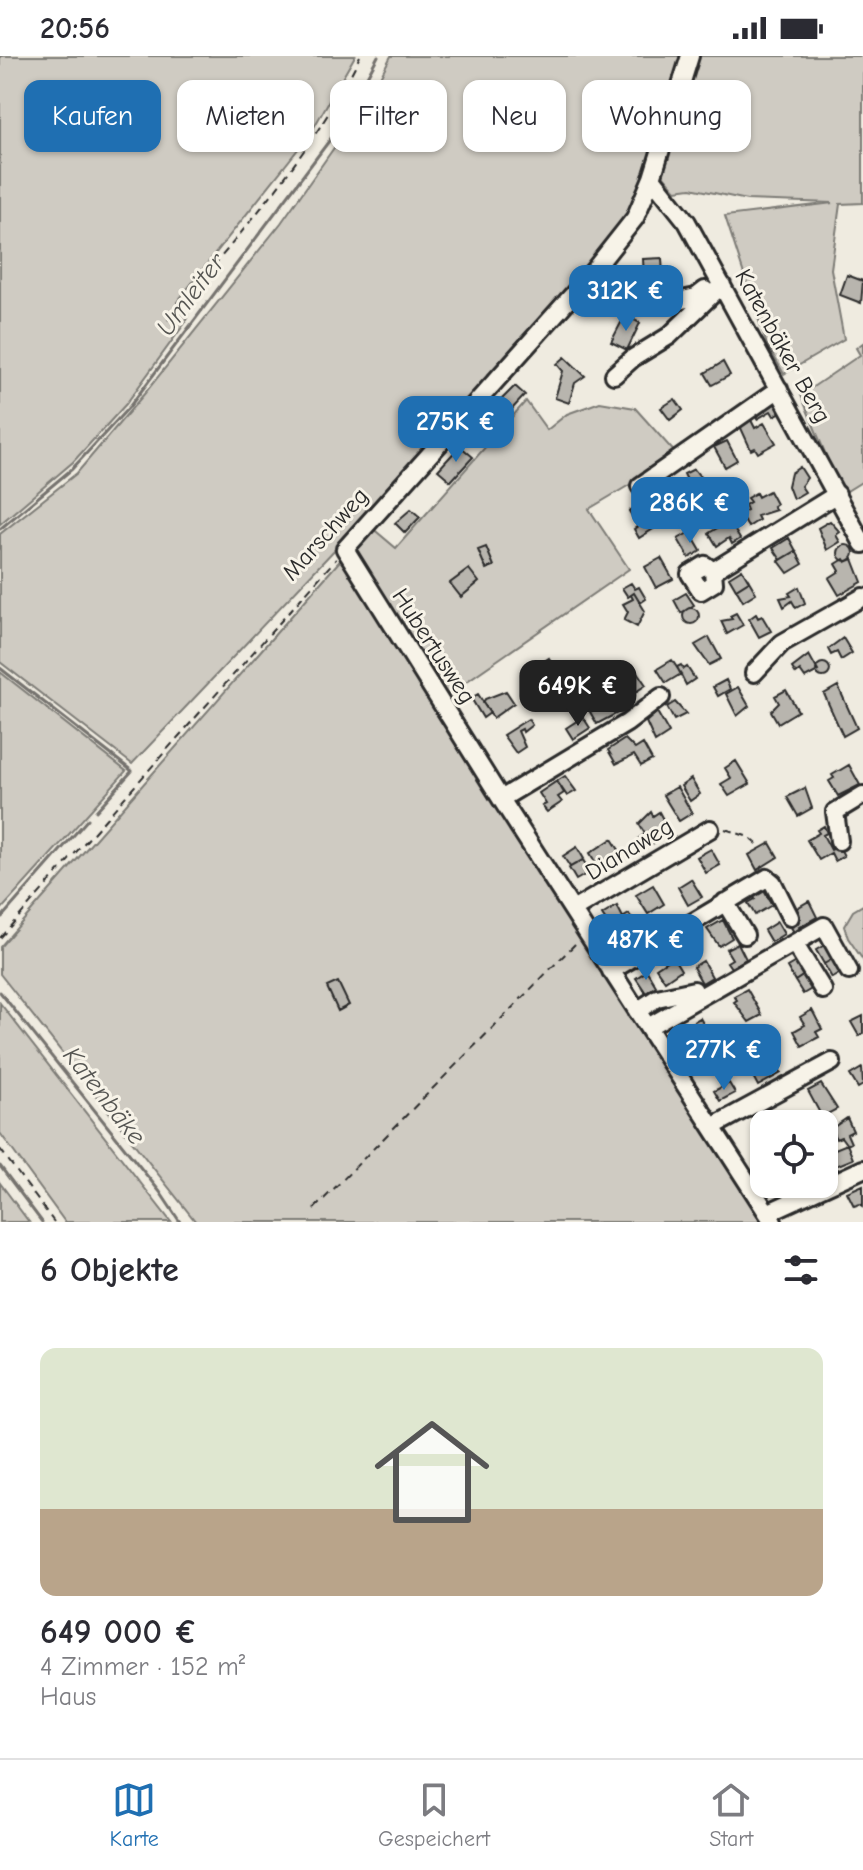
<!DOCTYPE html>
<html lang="de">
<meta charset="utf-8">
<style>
body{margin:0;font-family:"Comic Neue",sans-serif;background:#f2f2f3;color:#2b2b33;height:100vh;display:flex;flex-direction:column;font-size:30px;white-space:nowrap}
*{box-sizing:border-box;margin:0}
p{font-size:26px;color:#7c7c81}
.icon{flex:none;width:44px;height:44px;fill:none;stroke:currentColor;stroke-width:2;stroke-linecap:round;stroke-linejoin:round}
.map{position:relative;height:1166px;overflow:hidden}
.side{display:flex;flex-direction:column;background:#fff;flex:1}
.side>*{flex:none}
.top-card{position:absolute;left:24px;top:24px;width:816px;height:72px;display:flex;gap:16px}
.fabs{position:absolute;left:750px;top:1054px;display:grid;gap:16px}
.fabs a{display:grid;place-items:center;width:88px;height:88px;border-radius:16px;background:#fff;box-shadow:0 2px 6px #0004;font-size:40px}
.price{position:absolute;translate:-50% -68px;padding:0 18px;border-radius:16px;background:#1f6fb2;color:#fff;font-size:26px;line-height:52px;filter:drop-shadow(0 2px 4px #0008)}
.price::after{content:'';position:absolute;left:50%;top:48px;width:24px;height:18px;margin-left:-12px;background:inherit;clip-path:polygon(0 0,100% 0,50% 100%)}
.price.current{background:#222;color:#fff}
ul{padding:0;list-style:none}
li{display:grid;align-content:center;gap:16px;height:424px;padding:0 40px}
li span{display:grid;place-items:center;height:248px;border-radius:16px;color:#555}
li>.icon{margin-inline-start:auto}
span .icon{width:144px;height:144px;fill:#fffc;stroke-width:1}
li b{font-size:34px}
h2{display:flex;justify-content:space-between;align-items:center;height:96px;padding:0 40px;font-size:34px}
.chip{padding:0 28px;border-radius:16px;background:#fff;box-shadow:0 2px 6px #0004;font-size:28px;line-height:72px}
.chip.current{background:#1f6fb2;color:#fff}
.status{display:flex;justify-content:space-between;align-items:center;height:56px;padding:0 40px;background:#fff;direction:ltr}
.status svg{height:22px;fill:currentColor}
.menu{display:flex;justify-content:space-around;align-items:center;height:112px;border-top:2px solid #e1e1e2;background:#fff;font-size:22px;color:#7c7c81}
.menu a{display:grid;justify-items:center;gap:4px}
.menu .current{color:#1f6fb2}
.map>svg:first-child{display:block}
.green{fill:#cfcbc2;stroke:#7d7b76;stroke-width:2}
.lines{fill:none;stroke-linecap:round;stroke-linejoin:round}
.stream{stroke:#74726e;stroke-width:3}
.building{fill:#b8b5ae;stroke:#2b2b2b;stroke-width:2}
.minor-casing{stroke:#2b2b2b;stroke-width:22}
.path{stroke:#2b2b2b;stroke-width:2;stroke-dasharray:8 6;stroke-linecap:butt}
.minor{stroke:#f7f3e8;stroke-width:16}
.labels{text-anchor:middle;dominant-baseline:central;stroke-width:6;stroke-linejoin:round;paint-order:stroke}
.street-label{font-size:24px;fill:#2b2b2b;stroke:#f7f3e8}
.water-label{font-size:26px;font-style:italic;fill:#555552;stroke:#f7f3e8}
</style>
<div class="status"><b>20:56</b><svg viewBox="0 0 49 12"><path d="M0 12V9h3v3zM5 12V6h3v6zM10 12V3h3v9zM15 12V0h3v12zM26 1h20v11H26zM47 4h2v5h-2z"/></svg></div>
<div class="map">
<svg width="863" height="1166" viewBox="0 0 863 1166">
<rect width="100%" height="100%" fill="#efebe0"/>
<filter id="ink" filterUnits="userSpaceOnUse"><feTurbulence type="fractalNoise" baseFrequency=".0125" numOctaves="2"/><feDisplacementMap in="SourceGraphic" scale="16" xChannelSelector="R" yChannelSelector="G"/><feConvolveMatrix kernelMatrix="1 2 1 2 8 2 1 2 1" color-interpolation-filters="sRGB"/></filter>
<g filter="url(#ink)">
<path class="green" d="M0,0H355L310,78L177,246L188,259L185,267L126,348L73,406L0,468Z
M391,0H686L633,161L338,490L132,708L0,606V478L77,417L145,337L281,167L369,42Z
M696,0H863V147L840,148L831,213L844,283L784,318L767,289L725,160L833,147L747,144L691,132L676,134L662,118L661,110Z
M863,287V425L842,438L801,339L860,299L856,292Z
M526,345L547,374L567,358L600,346L635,352L678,400L589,453L629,513L444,641L352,499L371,471L396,492Z
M345,499L769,1166H196L0,918V891Z
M0,616L126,715L0,855Z
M863,849V904L848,882L844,870L853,855Z
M0,947L171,1166H65L0,1077Z
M0,1127L29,1166H0Z"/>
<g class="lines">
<path class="stream" d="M0,473L72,413L130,350L341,69L378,0
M0,612L132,715L96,755
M2,861L88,763
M0,936L160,1136L180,1166
M0,1110L42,1166"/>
</g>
<path class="building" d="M662,202L663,219L644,220L643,203Z
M847,219L863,225L861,247L840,239Z
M625,259L640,267L627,294L611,286Z
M565,301L585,320L575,327L569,347L555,342L563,315L557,308Z
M723,306L730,319L712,329L705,317Z
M515,330L525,339L500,366L489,356Z
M675,343L683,354L670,364L661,352Z
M767,347L769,351L776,347L781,356L774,360L771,355L757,363L753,355Z
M751,364L755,372L764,367L776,387L758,397L755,392L751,394L740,370Z
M727,385L737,404L725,411L714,391Z
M460,390L473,401L451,425L438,414Z
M800,411L807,422L801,430L805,436L793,443L788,430L791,417Z
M694,413L705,427L703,428L707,434L695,441L684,418Z
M668,426L680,446L667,454L655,434Z
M769,435L776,448L773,450L776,454L757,460L759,464L748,471L740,458L747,454L745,449L750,446L747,442L756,437L758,441Z
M641,448L658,470L639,482L634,473L638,470L629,455Z
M411,453L420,461L405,477L395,467Z
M729,465L740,483L732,488L729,482L717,490L709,477Z
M830,465L840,476L836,479L840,486L827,494L818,472Z
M690,476L701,495L689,502L678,483Z
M789,482L796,495L781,504L773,492Z
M838 497a8 8 0 1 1 16 0a8 8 0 1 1-16 0Z
M486,491L494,510L486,513L478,494Z
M796,495L803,508L788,517L779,505Z
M661,502L673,523L656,532L645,511Z
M844,503L846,506L853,503L862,526L839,539L829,522L840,515L836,508Z
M469,513L479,526L461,541L450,527Z
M742,513L749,525L736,533L729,521Z
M749,525L756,537L743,545L736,533Z
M631,527L635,533L639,531L646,543L640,547L634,537L628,541L622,532Z
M799,531L805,547L796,552L792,545L784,551L780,542L791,540L789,537Z
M634,537L645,555L637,571L624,564L628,556L623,548L633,543L631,539Z
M686,537L694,549L681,557L674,544Z
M683 560a8 8 0 1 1 16 0a8 8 0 1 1-16 0Z
M736,557L743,569L727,578L721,565L732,563L730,560Z
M756,558L758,562L762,560L771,575L759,581L749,563Z
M709,581L721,603L709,609L695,589Z
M843,582L852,597L841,604L837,596L831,599L828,593Z
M809,599L818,615L805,622L800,615L796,618L792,612Z
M549,602L557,614L542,624L534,612Z
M672,604L681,618L666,627L657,613Z
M816 614a7 7 0 1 1 14 0a7 7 0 1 1-14 0Z
M681,609L684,613L687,611L695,623L686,629L677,611Z
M633,610L646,629L634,637L621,618Z
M726,624L730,633L718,640L713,631Z
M838,630L857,672L843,680L824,638Z
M738,631L749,650L737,660L726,638Z
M786,634L798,655L778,667L771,655L779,647L775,640Z
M506,635L514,647L493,662L483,647L485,643Z
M478,638L490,657L483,662L471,642Z
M607,645L611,651L620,645L625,653L597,668L590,656Z
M675,646L686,658L674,664L667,651Z
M657,656L669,677L655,686L646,666Z
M583,661L590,672L573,683L566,672Z
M528,663L532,669L523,676L522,673L518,675L525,691L516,697L503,679Z
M625,683L635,693L643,688L652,704L641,710L634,699L616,708L608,694Z
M736,705L750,728L729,740L721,728L731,722L725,712Z
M849,709L860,729L838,740L829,725L834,722L832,719Z
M565,720L576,735L567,740L557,725Z
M691,723L700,738L690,745L681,730Z
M557,725L564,737L558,741L562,746L547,756L542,750L546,748L539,737Z
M677,731L692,757L679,765L663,739Z
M805,732L812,752L798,760L787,741Z
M651,756L653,760L659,756L666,769L656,775L660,783L645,792L639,782L645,778L639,768Z
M824,770L827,777L823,779L831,794L839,790L844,800L835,805L831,797L819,804L807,784L819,777L817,774Z
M612,783L621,797L598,811L590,797Z
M770,787L778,801L757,814L749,799Z
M577,791L584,803L570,811L563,800Z
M711,793L720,809L706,817L697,801Z
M583,804L590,816L576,824L569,812Z
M691,823L702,841L688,849L678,831Z
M653,829L664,848L648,858L636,839Z
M763,833L772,849L755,859L748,847L755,843L753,839Z
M809,845L817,861L799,871L803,877L797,881L789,868L792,855Z
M617,850L628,871L615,879L602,859Z
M629,858L641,876L635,880L624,861Z
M723,864L732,882L719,890L707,873Z
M777,866L784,878L771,886L764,874Z
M738,887L746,903L731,912L727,906L732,903L726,893Z
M828,887L836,901L824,908L816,894Z
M673,901L681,914L665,925L656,912Z
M836,901L844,915L832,922L824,908Z
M799,904L807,917L795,925L787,911Z
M703,905L712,921L702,927L693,911Z
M647,915L656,930L646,937L636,922Z
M807,917L815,931L803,938L795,925Z
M338,926L349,949L338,955L327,931Z
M747,933L762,959L749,966L734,946L737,944L734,940Z
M812,954L822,973L816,976L819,981L802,990L794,975L805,969L800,961Z
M863,960V977L859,980L851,966Z
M700,962L715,989L698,998L683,972Z
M773,1003L781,1017L758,1030L750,1015Z
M862,1012L863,1029L858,1032L850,1019Z
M729,1027L735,1037L720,1045L714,1035Z
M821,1028L837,1053L822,1061L808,1035Z
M847,1062L853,1075L847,1078L851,1087L847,1089L841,1081L836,1083L831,1073Z
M847,1088L853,1103L831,1112L825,1097Z
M863,1129V1150L860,1148L854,1150L847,1136Z"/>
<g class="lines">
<g class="minor-casing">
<path id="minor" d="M690,0L652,122L635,162L586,224L345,493L501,743L773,1166
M652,122L687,166L863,488
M673,246L696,241L705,234
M614,319L633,302L669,280L722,229
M640,430L779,333
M713,515L714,527L701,535L690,518L705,509L713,515L837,438
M754,617L782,587L863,541
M501,743L627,667L661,641
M839,785L835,756L863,739
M725,846L745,879
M573,854L710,773
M794,887L823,934
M611,915L767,822L773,827L790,861
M637,955L657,942L694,934
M648,971L824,870L849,915
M712,1071L832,1006
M767,1157L863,1113"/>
</g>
<path class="path" d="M168,264C237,181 313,98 360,0
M725,773L749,781L762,792
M0,882L336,503
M0,1093L54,1166
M314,1153L578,885"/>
<use href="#minor" class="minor"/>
</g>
</g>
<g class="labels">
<g class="street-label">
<text transform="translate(783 290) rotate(61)">Katenbäker Berg</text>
<text transform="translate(325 478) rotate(-48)">Marschweg</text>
<text transform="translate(434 590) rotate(57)">Hubertusweg</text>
<text transform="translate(629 793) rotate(-31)">Dianaweg</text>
</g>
<g class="water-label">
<text transform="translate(191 239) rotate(-53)">Umleiter</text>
<text transform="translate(104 1040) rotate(52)">Katenbäke</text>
</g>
</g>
</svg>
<div class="fabs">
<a><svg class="icon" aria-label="locate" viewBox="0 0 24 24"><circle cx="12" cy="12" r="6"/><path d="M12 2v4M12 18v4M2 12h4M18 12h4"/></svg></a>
</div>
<b class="price" style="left:626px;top:277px">312K €</b>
<b class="price" style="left:456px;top:408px">275K €</b>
<b class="price" style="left:690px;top:489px">286K €</b>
<b class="price current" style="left:578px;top:672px">649K €</b>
<b class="price" style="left:646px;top:926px">487K €</b>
<b class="price" style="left:724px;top:1036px">277K €</b>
<div class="top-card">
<a class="chip current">Kaufen</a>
<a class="chip">Mieten</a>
<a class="chip">Filter</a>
<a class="chip">Neu</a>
<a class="chip">Wohnung</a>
</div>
</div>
<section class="side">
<h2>6 Objekte<svg class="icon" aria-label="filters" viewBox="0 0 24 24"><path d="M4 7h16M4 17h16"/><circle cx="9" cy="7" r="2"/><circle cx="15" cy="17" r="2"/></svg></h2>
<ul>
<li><span style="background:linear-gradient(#dfe7d0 65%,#b9a48a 0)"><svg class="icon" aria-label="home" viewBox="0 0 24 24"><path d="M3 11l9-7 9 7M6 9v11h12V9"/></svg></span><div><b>649 000 €</b><p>4 Zimmer · 152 m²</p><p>Haus</p></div></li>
</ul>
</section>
<nav class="menu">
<a class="current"><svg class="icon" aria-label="map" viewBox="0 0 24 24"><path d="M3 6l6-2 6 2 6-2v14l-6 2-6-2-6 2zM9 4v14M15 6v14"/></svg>Karte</a>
<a><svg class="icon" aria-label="saved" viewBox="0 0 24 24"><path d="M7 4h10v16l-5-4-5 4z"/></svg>Gespeichert</a>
<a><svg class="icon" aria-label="home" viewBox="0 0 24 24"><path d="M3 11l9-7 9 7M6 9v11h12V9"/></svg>Start</a>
</nav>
